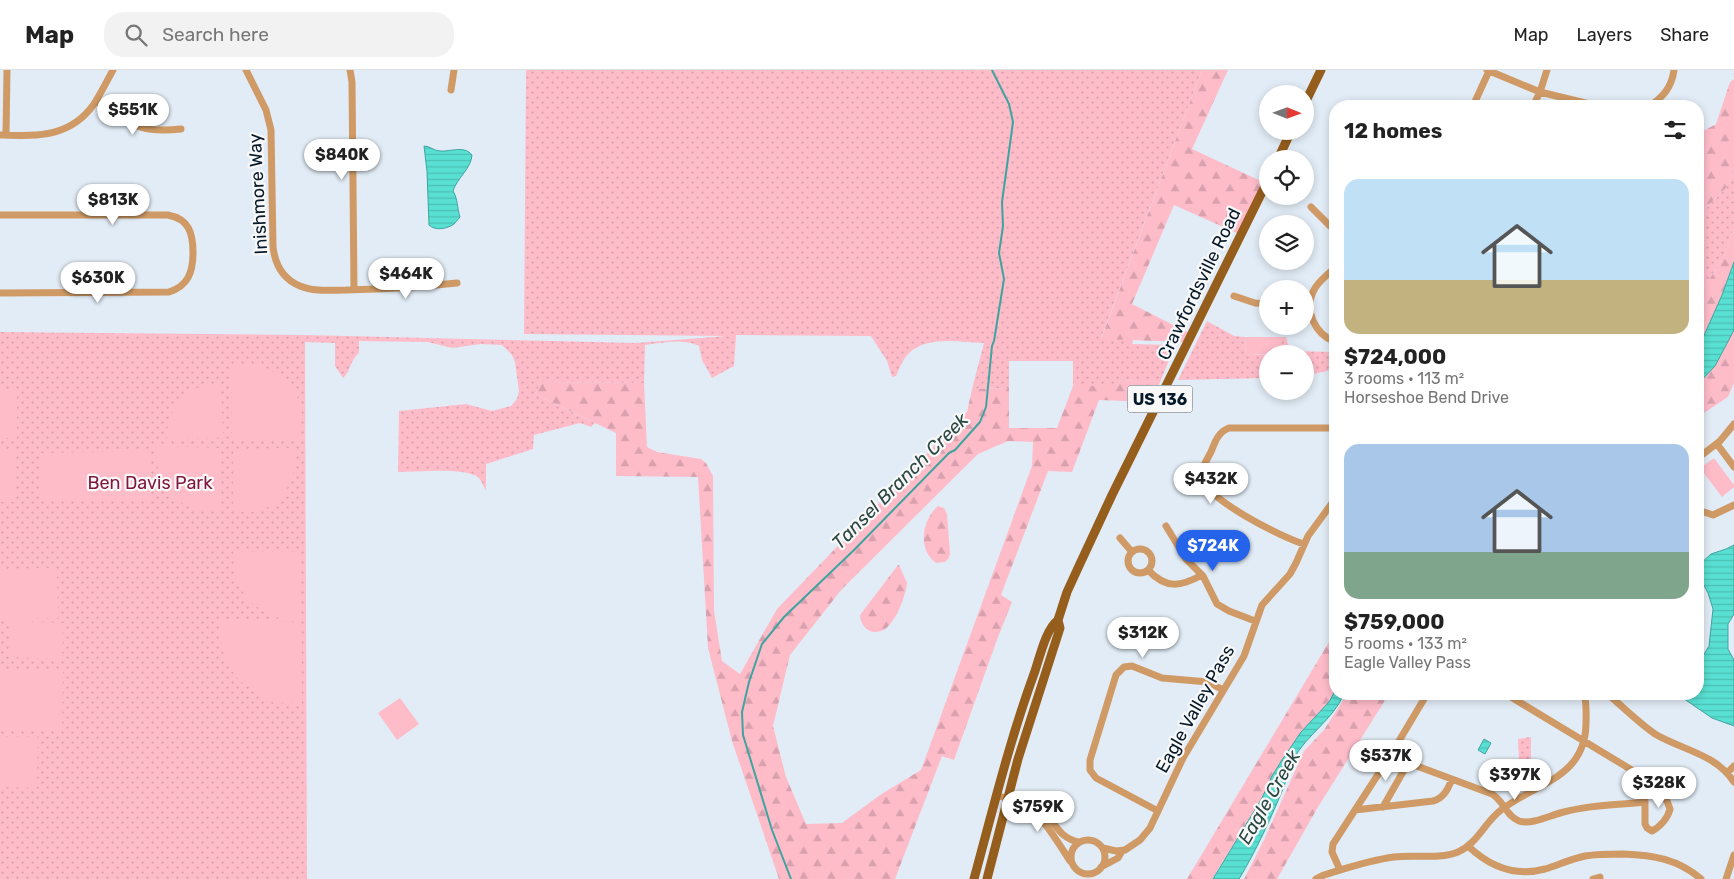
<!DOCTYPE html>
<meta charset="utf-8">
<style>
body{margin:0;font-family:Rubik,sans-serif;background:#f2f2f2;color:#222;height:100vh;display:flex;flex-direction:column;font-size:19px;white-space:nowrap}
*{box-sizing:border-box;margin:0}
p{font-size:16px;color:#767676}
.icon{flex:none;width:28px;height:28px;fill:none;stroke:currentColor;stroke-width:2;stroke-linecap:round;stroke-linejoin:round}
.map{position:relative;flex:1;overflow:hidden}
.details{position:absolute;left:1329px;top:30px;width:375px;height:600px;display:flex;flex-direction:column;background:#fff;border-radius:20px;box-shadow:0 2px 8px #0003}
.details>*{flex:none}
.needle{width:32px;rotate:91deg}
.tools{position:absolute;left:1259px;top:15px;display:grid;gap:10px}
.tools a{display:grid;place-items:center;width:55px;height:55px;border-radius:50%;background:#fff;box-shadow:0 2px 8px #0003;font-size:25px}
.price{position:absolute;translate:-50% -42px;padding:0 11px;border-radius:18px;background:#fff;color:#222;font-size:16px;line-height:32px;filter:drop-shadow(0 1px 2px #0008)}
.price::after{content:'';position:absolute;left:50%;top:30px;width:15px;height:11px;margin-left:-8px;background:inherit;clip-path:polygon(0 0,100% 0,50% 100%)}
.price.active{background:#2563eb;color:#fff}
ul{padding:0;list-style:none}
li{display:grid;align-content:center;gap:10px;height:265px;padding:0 15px}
li span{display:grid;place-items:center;height:155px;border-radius:15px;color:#555}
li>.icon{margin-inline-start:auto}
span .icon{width:90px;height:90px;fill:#fffc;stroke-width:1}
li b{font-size:21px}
h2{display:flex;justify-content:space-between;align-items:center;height:60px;padding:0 15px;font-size:21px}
header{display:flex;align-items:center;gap:30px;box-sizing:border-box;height:70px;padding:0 25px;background:#fff;border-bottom:1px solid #e0e0e0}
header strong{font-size:24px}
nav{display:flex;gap:28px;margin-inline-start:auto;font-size:18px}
.search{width:350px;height:45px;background:#f2f2f2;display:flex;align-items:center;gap:12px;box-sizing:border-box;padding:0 18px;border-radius:20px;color:#767676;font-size:19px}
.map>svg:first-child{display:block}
.grass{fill:url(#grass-dots)}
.forest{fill:url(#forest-firs);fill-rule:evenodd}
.garden{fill:#febcc9}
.water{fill:url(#water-rules);stroke:#3fa4a0}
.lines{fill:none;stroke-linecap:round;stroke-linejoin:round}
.stream{stroke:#3fa4a0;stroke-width:2}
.minor{stroke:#cf9a65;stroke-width:7}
.major{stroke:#965e1c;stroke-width:9}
.labels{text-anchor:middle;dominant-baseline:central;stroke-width:4.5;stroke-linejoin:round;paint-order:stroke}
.shield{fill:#f8f8f8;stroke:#4e5c68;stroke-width:1}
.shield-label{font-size:16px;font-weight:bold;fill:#05192a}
.street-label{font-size:18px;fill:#05192a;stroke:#f8f8f8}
.park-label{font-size:18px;fill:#82173d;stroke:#f8f8f8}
.water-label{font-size:19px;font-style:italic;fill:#294743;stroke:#f8f8f8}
</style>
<header>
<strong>Map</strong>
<div class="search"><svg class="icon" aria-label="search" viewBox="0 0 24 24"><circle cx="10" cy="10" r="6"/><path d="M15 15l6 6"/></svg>Search here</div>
<nav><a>Map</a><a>Layers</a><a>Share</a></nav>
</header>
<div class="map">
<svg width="1734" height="809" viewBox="0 0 1734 809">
<defs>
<pattern id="grass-dots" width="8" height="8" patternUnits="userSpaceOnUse" patternTransform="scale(1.25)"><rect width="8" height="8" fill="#febcc9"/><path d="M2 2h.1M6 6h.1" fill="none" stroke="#d8a1ad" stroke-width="1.8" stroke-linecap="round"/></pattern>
<pattern id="forest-firs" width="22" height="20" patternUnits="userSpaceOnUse" patternTransform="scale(1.25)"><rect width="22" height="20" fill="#febcc9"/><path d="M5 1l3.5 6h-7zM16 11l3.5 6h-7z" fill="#d8a1ad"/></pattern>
<pattern id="water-rules" width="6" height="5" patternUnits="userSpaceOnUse" patternTransform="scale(1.25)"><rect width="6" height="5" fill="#58e0d2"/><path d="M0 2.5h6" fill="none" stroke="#4bc0b4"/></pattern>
</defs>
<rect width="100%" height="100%" fill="#e2ecf6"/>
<path class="grass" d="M526,0H1202L1101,268L1133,269L1132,274L1170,275L1174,278L1160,312L1121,310L1119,316H1073V291H1009V318L972,319L984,273C958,272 922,264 905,288C901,293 899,300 896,306L892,307L887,291L871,266L736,265L734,296L712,308L702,290L699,276C682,268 663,273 645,275L644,313L542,312L535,324L595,353L591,357L580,353L534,365L533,379L486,394V421C484,416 481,410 478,407C463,397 417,402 398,402L399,341L466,334L492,341L511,336L517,329L519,321L515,292L512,285L502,275L481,274L452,278L428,272L359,271V283C350,290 351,301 343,308L335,296V273L305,272L307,809H0V262L305,265L636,273L727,266L524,264Z
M1734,100V160L1732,163L1724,187L1698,226V146L1726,118Z
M1207,251L1234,266L1245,267L1246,285H1267V308L1178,310Z
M1282,267H1286L1290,281L1335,282V299L1305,306V284H1282Z
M1531,667V691L1519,692L1518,669Z"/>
<path class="forest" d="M1202,0H1228L1192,79L1265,113L1239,164L1174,135L1132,234L1191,264L1187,272L1101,269Z
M1734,9V100L1726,118L1698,146V64L1716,54L1730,12Z
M1734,160V192L1722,225L1698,279V226L1724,187L1732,163Z
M1734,260V313L1728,327L1698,347V314Z
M1121,310L1160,312L1150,332L1099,330L1072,402L1048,401L1001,525L1012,532L998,567L954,690L942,686L895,809H779L732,671L708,578L698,407L616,406V363L535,324L542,312L644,313L647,377L657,382L701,389L706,393L713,406L714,541L722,591L740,604L777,539L967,342L972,319L1009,318V358H1057L1073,316H1118ZM1008,371L1033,372L1032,396L921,700L880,725L842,753L806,754L786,707L773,656L790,585L842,519L978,384Z
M938,436L944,438L947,444L950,483L949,488L945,492L936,493C917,479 922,450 938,436Z
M898,495H899L907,513C906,523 899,543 893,550C891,553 888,557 885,559C873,567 860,558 860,545Z
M1335,562V621L1329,632L1301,663L1270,710L1261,730L1212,809H1187Z
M1347,624H1389L1318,737L1277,809H1244L1264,770L1304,681L1324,660Z"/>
<path class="garden" d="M1245,267H1282V284L1246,285Z
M231,295L263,296L283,308L297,326L302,342L301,370L237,369L232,364Z
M221,314L223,364L217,368L167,369L168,350L177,333L188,322L204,315Z
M0,319H17V368H0Z
M157,376L218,378L221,381V442C180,441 153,420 157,376Z
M297,378C296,406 286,437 252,442C246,442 239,441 233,440V382L237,379Z
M0,381H16V432H0Z
M149,381V429L41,431L40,383Z
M1714,388L1734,415V417L1722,427L1700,398Z
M233,482H295L301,487V549H282L264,542L248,530L237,512Z
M57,498L58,548L0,550V499Z
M219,550L293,552L302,559V634L274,633L240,611L228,596L222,578Z
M10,551L64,553L62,589L8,587Z
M0,600L63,601L62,661L0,660Z
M400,628L419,654L397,670L378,643Z
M0,667H38L37,718L0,717Z"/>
<path class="water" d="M424,76C430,76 434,81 440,81C450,82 464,75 472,85C471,99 457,108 453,121C458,129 457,138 460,147C458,149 456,152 454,154C447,159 435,161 429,155L427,101Z
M1734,192V260L1715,296L1698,314V279L1722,225Z
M1734,475V544L1728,554V579L1734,590V656L1712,648L1677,624H1698V594L1709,576L1713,539L1708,523L1698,504V495L1700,494L1711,484L1726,479Z
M1335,621V624H1344C1333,650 1306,665 1293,690C1288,699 1287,710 1283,719C1270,750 1256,781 1239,809H1213L1262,728L1272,706L1282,690L1301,662L1329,632Z
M1484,669L1491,673L1485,684L1478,680Z"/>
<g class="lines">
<path class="stream" d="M791,809L772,760L743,665L742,642L749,612L762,574L784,547L854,480L949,383L955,380L980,352L986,337L992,276L994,271L1004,209L999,183L1003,156L1002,132L1013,52L1009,34L992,0"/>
<path class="minor" d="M246,0L266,40L271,60L273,177C275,194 283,209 300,216C314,222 331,220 346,220C383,219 420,217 457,213
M350,0L352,12L354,219
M1487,0L1540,22L1598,36
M451,20L454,0
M96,31C130,53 138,64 181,59
M1473,36L1489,1
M1533,36L1540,22L1547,0
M1649,36C1663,28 1672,16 1674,0
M0,65C37,66 70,68 94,34C101,23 107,11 113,0
M6,65L7,0
M1311,137L1330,156L1335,155
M0,145H168C189,149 193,163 193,183C193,202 188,216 169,222L0,223
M1335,197C1328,205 1318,211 1314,220C1303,240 1315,264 1335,272
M1234,226L1255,233L1268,234
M1717,374L1734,397
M1698,388L1720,371L1734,354
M1698,440L1713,445L1734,435
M1166,456L1186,489L1203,506L1217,534L1229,541L1255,551
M1120,468L1132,482
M1304,474C1283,468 1205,429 1202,407C1201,399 1207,389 1211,382C1215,372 1218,362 1229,358H1335
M1128 491a12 12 0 1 1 24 0a12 12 0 1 1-24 0Z
M1148,500C1166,519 1180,517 1202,505
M1506,624L1645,708L1667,731L1670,739C1668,748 1660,757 1652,761L1647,758L1645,754V708
M1605,624L1610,626C1625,639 1639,653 1655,664C1682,680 1716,684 1734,712
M1390,686L1492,724C1504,731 1506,746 1519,751C1531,755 1549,746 1560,743C1588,735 1616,735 1645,732
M1727,703L1734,696
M996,725L1012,730L1018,727C1028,731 1038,735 1046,744C1057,756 1061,769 1079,772
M1012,730C1017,738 1030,739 1038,746C1050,758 1060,776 1070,791
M1383,737L1408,693
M1355,740L1433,731C1444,728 1448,719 1452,709
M1158,741L1096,708L1090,700V690L1116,605L1124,597L1132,596L1162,608L1208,612L1223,620
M1071 787a17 17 0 1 1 34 0a17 17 0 1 1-34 0Z
M1468,776C1489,796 1515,807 1545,799C1558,795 1571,789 1585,786C1597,784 1610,784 1623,784C1653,785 1678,789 1701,809
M1103,778L1116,781L1125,780L1140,770L1150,758L1183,688L1244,586L1262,535L1290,504L1296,493L1308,466L1335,429
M1101,797L1118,788L1122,781
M1340,800L1332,782L1333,774L1390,686L1427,624
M1316,809L1324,805C1347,798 1370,790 1394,787C1415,784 1438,790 1458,782C1477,774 1485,752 1501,740C1536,713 1585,708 1586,654C1586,644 1587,633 1584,624
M1593,809L1600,807V809
M1726,809L1734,785"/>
<path class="major" d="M1305,33L1321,0
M1278,89L1291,61
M974,809C993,739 1010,669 1035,601C1040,586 1046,559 1058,550
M987,809L1018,689L1060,558L1058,550L1067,522L1078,498L1112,425L1268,110"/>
</g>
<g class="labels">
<rect class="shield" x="1127.5" y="315.5" width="65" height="27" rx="4"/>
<g class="shield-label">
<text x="1160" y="329">US 136</text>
</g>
<g class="street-label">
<text transform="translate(258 124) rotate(-93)">Inishmore Way</text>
<text transform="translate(1199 214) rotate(-64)">Crawfordsville Road</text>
<text transform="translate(1195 639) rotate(-61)">Eagle Valley Pass</text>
</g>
<g class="park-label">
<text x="150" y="413">Ben Davis Park</text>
</g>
<g class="water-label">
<text transform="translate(900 411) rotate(-45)">Tansel Branch Creek</text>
<text transform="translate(1269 727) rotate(-60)">Eagle Creek</text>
</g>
</g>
</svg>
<div class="tools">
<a><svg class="needle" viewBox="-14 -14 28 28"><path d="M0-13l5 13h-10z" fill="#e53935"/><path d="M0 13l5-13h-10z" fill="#767676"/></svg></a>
<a><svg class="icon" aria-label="locate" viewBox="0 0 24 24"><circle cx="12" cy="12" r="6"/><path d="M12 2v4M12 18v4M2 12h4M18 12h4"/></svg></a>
<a><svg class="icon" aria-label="layers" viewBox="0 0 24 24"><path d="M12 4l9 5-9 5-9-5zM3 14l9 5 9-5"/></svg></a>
<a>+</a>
<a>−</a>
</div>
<b class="price" style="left:133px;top:66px">$551K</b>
<b class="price" style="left:342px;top:111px">$840K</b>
<b class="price" style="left:113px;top:156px">$813K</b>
<b class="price" style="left:406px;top:230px">$464K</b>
<b class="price" style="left:98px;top:234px">$630K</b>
<b class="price" style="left:1211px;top:435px">$432K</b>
<b class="price active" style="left:1213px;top:502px">$724K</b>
<b class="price" style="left:1143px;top:589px">$312K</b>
<b class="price" style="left:1386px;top:712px">$537K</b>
<b class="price" style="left:1515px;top:731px">$397K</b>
<b class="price" style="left:1659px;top:739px">$328K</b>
<b class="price" style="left:1038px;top:763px">$759K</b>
<section class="details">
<h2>12 homes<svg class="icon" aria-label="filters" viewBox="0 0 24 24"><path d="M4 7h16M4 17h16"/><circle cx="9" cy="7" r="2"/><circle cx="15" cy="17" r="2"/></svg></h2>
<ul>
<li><span style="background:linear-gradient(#bfe0f5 65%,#c2b280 0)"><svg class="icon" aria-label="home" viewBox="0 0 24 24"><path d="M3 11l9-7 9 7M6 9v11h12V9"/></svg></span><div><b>$724,000</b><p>3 rooms · 113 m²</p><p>Horseshoe Bend Drive</p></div></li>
<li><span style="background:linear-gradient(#a9c7e8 70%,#7fa58c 0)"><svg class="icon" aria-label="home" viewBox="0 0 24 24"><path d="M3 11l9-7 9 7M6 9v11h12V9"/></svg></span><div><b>$759,000</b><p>5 rooms · 133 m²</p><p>Eagle Valley Pass</p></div></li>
</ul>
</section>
</div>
